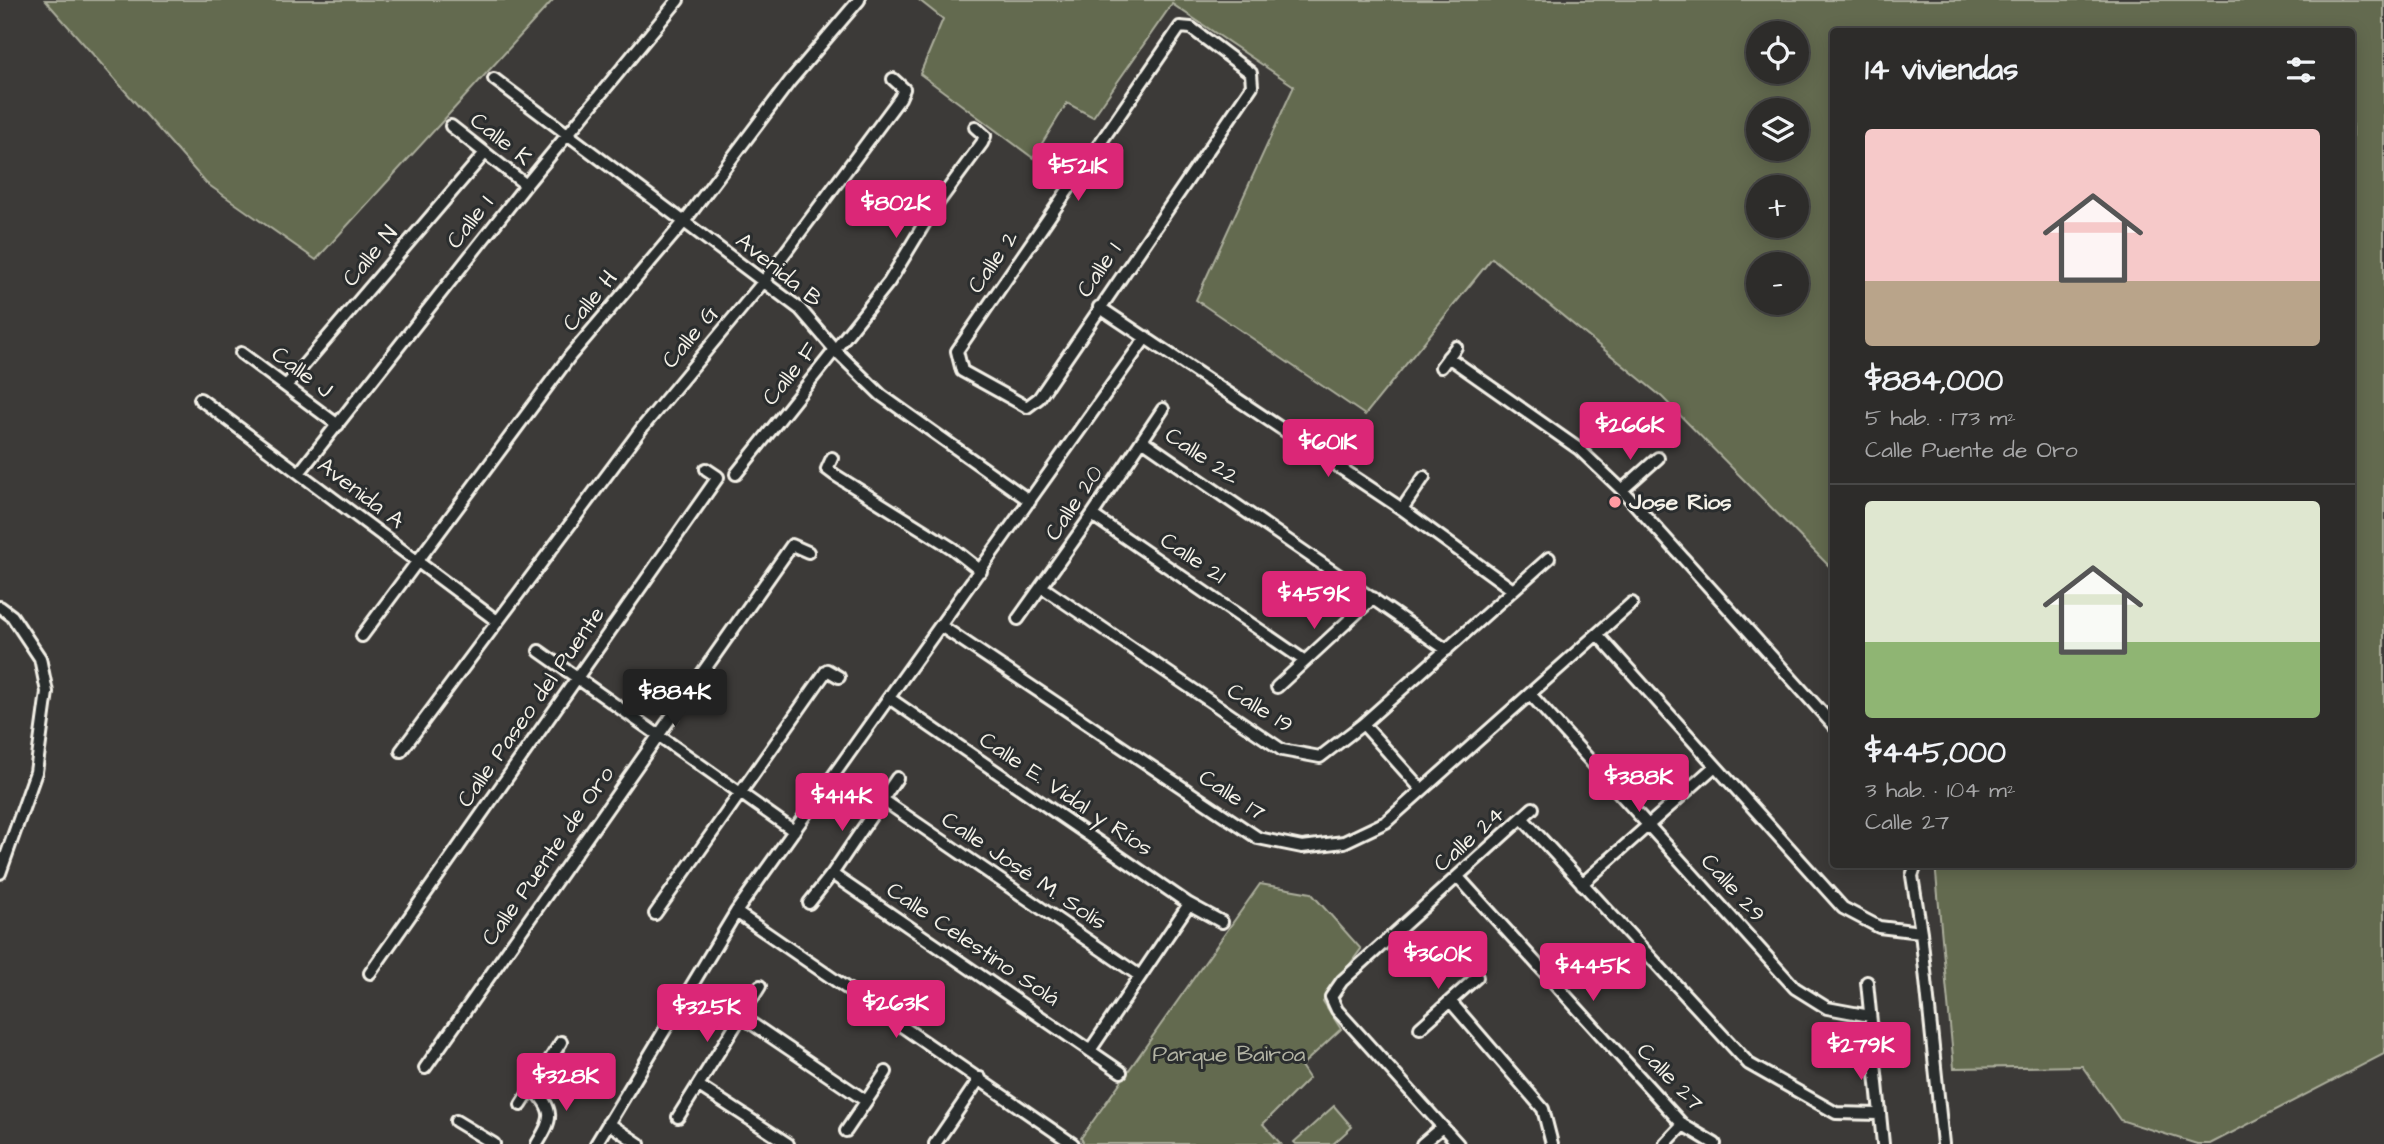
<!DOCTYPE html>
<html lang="es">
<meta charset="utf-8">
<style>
body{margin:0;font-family:"Architects Daughter",sans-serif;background:#353432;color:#f1f3f6;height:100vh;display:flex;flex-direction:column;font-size:26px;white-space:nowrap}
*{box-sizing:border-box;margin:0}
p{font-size:23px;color:#a7a7a8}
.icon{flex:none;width:38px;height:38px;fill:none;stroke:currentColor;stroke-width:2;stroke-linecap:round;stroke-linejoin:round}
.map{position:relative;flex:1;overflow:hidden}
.details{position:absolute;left:1830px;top:28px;width:525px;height:840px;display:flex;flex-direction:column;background:#2d2c2a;border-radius:7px;box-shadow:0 4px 18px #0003,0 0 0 2px #484847}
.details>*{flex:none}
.tools{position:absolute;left:1746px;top:21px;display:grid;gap:14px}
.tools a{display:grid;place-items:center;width:63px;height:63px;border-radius:50%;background:#2d2c2a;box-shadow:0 4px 18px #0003,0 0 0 2px #484847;font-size:35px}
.price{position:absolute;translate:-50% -60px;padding:0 16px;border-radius:7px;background:#db2777;color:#fff;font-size:23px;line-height:46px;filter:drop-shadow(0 2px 4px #0008)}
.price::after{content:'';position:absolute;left:50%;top:42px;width:21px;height:16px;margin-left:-10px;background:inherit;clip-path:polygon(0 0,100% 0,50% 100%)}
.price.active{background:#222;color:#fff}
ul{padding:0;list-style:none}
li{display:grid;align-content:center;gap:14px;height:371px;padding:0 35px}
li+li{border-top:2px solid #484847}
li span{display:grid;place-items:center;height:217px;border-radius:7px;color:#555}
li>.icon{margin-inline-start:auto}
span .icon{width:126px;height:126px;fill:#fffc;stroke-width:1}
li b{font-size:30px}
h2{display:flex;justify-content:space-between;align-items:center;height:84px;padding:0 35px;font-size:30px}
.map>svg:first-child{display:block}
.green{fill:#636a50;stroke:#acae9c;stroke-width:2;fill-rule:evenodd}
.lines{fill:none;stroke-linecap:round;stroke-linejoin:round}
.street-casing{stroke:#f4f1e8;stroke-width:16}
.street{stroke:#2a2d2e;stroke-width:10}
.poi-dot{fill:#ff9aa2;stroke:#2a2d2e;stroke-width:2.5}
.labels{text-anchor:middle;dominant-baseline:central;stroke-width:6;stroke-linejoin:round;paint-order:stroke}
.street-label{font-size:23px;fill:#f4f1e8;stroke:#2a2d2e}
.poi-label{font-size:23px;font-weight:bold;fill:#f4f1e8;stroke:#2a2d2e;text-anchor:start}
.park-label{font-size:23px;fill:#b3b4a4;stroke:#2a2d2e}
</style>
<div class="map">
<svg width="2384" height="1144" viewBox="0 0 2384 1144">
<rect width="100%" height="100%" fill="#3c3a38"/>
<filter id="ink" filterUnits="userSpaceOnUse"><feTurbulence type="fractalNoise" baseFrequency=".0143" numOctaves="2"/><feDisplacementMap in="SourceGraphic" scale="14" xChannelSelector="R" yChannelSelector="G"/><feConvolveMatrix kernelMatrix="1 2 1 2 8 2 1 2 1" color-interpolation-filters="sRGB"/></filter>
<g filter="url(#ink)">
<path class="green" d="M45,0H553L316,260L206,183Z
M919,0H2384V1054L2210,1144H2197L2120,1120L2082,1066L1954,1068L1936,874V864H2352V32H1834V571L1662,397L1492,258L1365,415L1196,300L1294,86L1172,4L1093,117L1067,103L1033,158L920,74L943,19ZM1797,33V72H1759V33ZM1797,110V149H1759V110ZM1759,187H1797V226H1759ZM1797,264V303H1759V264Z
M1260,884L1311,893L1361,949L1323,1001L1341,1029L1301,1066L1309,1078L1263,1124L1281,1144H1084L1081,1138Z
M1334,1106L1352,1127L1333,1144H1296L1294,1142Z"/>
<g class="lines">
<g class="street-casing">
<path id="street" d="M1180,27L1191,28L1251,73L1252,86L1039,398L1027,407L962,371L957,351Z
M494,79L800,309L836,351L881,395L1030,501
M451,126L526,185
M1099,307L1402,509L1513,590
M241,353L338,425
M1448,357L1579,449L1622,490L1834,726
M1441,367L1456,347
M286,386L485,153
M200,399L497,621
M1142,440L1447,650
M832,458L827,469L835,475L952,548L981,571
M299,473L526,185L678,0
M736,474L889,282L932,211L982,143L985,136L975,127
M1622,490L1658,458
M1402,509L1424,477
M1092,515L1305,661
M1042,587L1282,750L1320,757L1363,724L1549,558
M0,607L12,616L40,658L47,692L36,772L0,873
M1018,619L1092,515L1163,409
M941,626L1258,838L1302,847L1344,842L1386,822L1632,603
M1598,635L1843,908L1879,927L1921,932
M362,636L570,356L684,222L790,81L859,0
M539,651L794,831
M1277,687L1373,598
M1530,694L1795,988L1827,1008L1870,1016
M889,698L1189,904L1222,922
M1363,724L1422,790
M401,751L642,428L764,281L900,98L904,89L893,79
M883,800L1140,976
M1523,819L1749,1064L1836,1113L1879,1114
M1916,864L1912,876L1921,932L1943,1144
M832,874L1121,1072
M1458,877L1683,1125L1715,1144
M1582,884L1715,766
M809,903L832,874L897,778
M736,912L1073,1144
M655,914L827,670L839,677
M370,973L718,477L706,469
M1867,982L1883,1144
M1450,1001L1543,1109L1552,1144
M742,1017L866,1101
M1420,1028L1477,977
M1091,1049L1189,904
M425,1068L792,545L808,552
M699,1086L788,1144
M532,1087C555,1111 553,1118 537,1144
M521,1105L561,1042
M678,1117L760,986
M456,1121L494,1144
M608,1123L639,1144
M846,1131L886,1072
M596,1144L736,912L1146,337
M935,1144L980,1078
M1422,1144L1442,1127
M1458,1144L1337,1010L1331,997L1342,981L1533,808
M1665,1144L1683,1125"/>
</g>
<use href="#street" class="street"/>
</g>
</g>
<circle class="poi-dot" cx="1615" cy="502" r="7"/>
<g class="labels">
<g class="street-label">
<text transform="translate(501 139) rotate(38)">Calle K</text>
<text transform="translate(470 222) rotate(-52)">Calle I</text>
<text transform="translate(370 256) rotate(-50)">Calle N</text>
<text transform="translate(993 262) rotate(-55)">Calle 2</text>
<text transform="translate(779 270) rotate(39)">Avenida B</text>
<text transform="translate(1099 270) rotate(-56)">Calle 1</text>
<text transform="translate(590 301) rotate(-50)">Calle H</text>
<text transform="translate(690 337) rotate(-50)">Calle G</text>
<text transform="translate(302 372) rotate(37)">Calle J</text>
<text transform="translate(790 374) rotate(-51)">Calle F</text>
<text transform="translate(1202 456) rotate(34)">Calle 22</text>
<text transform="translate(361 493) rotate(37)">Avenida A</text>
<text transform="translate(1074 503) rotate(-56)">Calle 20</text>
<text transform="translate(1193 558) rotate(34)">Calle 21</text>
<text transform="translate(531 707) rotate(-55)">Calle Paseo del Puente</text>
<text transform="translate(1260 708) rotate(32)">Calle 19</text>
<text transform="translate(1066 794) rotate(34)">Calle E. Vidal y Ríos</text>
<text transform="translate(1232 795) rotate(33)">Calle 17</text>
<text transform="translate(1469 839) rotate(-42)">Calle 24</text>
<text transform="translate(548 856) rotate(-55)">Calle Puente de Oro</text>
<text transform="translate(1024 871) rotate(34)">Calle José M. Solís</text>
<text transform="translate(1733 888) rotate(48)">Calle 29</text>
<text transform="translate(973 944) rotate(34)">Calle Celestino Solá</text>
<text transform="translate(1670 1077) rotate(46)">Calle 27</text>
</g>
<g class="poi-label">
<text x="1629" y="502">Jose Rios</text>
</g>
<g class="park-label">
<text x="1229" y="1054">Parque Bairoa</text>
</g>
</g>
</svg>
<div class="tools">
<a><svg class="icon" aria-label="locate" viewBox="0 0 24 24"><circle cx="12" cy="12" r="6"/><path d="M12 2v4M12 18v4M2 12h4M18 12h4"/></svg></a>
<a><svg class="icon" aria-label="layers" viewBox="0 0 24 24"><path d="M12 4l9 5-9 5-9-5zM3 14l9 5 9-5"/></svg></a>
<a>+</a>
<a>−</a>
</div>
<b class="price" style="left:1078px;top:203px">$521K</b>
<b class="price" style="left:896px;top:240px">$802K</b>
<b class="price" style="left:1630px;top:462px">$266K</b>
<b class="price" style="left:1328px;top:479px">$601K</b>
<b class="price" style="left:1314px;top:631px">$459K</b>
<b class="price active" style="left:675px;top:729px">$884K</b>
<b class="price" style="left:1639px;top:814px">$388K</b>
<b class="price" style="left:842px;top:833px">$414K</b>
<b class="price" style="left:1438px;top:991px">$360K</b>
<b class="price" style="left:1593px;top:1003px">$445K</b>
<b class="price" style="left:896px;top:1040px">$263K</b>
<b class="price" style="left:707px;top:1044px">$325K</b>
<b class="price" style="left:1861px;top:1082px">$279K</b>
<b class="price" style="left:566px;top:1113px">$328K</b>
<section class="details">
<h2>14 viviendas<svg class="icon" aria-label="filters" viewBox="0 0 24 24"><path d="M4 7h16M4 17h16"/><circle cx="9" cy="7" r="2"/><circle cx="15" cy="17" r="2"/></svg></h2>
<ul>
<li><span style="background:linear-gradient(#f6c9c9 70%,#b9a48a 0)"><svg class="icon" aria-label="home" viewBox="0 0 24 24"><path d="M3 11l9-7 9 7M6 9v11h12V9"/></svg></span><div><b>$884,000</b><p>5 hab. · 173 m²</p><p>Calle Puente de Oro</p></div></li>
<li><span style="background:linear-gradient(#dfe7d0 65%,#8fb573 0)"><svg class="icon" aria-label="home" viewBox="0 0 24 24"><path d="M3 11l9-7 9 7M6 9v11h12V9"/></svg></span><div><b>$445,000</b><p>3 hab. · 104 m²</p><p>Calle 27</p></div></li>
</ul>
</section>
</div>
